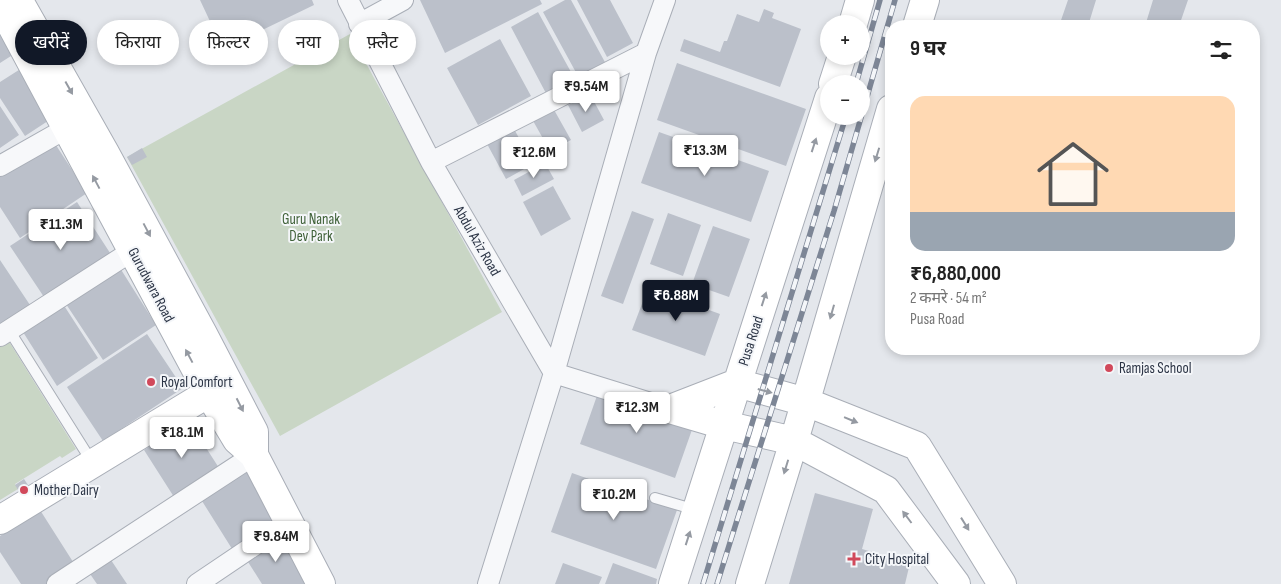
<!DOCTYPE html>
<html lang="hi">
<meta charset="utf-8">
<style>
body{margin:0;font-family:"Sofia Sans Condensed","Noto Sans Devanagari",sans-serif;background:#f2f2f2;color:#222;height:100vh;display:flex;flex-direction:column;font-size:19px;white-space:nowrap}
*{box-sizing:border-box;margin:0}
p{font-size:16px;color:#767676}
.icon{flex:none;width:28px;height:28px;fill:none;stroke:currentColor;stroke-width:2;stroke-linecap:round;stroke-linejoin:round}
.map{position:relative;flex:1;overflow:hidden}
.details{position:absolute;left:885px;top:20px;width:375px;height:335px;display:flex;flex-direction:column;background:#fff;border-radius:20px;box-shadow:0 2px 8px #0003}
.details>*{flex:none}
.guide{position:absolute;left:15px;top:20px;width:475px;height:45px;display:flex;gap:10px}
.fabs{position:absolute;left:820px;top:15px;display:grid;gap:10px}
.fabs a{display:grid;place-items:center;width:50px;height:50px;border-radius:50%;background:#fff;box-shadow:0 2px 8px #0003;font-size:25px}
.price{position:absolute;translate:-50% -42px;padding:0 11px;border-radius:5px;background:#fff;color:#222;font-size:16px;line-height:32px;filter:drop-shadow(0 1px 2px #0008)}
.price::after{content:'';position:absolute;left:50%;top:30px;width:15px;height:11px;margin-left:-8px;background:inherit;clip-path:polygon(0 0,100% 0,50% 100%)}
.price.selected{background:#111827;color:#fff}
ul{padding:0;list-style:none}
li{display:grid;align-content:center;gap:10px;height:265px;padding:0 25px}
li span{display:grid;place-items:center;height:155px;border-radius:15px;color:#555}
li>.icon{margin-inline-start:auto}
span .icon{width:90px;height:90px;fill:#fffc;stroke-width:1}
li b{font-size:21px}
h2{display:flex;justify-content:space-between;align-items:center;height:60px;padding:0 25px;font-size:21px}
.chip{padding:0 18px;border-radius:22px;background:#fff;box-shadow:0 2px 8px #0003;font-size:18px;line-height:45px}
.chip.selected{background:#111827;color:#fff}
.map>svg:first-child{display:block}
.green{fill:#c9d6c5}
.building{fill:#bbc0ca}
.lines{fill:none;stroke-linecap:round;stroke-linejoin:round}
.lane-casing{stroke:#a9aeb7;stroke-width:12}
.street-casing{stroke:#a9aeb7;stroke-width:22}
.secondary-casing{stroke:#a9aeb7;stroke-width:30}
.lane{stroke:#f7f8fa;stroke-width:10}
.street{stroke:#f7f8fa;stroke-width:20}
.secondary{stroke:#fff;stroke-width:28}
.rail-casing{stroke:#7d8696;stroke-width:5.5}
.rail{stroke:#f4f6f9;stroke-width:4;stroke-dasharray:11;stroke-linecap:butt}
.oneway{fill:#959aa2}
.poi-dot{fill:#d1495b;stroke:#f4f6f9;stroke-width:2}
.labels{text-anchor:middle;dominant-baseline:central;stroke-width:4;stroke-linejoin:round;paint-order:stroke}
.park-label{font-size:15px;fill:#3f6138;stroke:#f4f6f9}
.street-label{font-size:15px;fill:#2b3445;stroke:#f4f6f9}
.poi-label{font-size:15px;fill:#2b3445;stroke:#f4f6f9;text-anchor:start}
</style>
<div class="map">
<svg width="1281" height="584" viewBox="0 0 1281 584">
<rect width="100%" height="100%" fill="#e4e7ec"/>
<path class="green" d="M350,34L502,312L280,436L127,157Z
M8,340L76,449L62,458L60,456L15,484L18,489L0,500V345Z"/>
<path class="building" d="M200,0H312L314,5L223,49Z
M420,0H540L542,4L445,53Z
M565,0H571L606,64L579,78L543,12Z
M577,0H610L633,43L607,57Z
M1068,0H1096L1088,26H1059Z
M1153,0H1188L1179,26H1145Z
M764,9L774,13L772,18L801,29L780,87L680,51L684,39L720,52L724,41H727L737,14L759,22Z
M538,12L577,83L549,99L511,27Z
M0,15L22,49L0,63Z
M500,39L531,96L478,125L447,68Z
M677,63L806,109L786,166L657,120Z
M22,68L54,117L25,136L0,98V82Z
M590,94L604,120L582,132L568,105Z
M0,106L19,135L0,148Z
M553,108L571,140L550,151L532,119Z
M513,127L533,164L506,179L486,142Z
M659,132L769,171L751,222L641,183Z
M52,139L87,193L20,238L0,207V173Z
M142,148L147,157L132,165L127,157Z
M545,163L554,179L522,196L514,180Z
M553,186L571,219L541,236L523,202Z
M77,202L112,256L46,300L10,246Z
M632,211L654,219L623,304L601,296Z
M668,213L701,225L683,276L650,264Z
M713,226L750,239L729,297L692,284Z
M0,260L30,305L0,325Z
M120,268L156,325L103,360L66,304Z
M648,288L720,314L705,356L632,330Z
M63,304L98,358L57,386L23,332Z
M147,334L183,388L103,441L67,387Z
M599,390L694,424L675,478L580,444Z
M189,421L219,468L174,497L144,450Z
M248,471L281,522L234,552L202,501Z
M572,473L677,510L656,569L551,532Z
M24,479L30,488L20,493L15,485Z
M815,493L873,509L862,549L910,563L905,584H789Z
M40,510L75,565L46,584H21L0,552V536Z
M279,531L313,584H262L243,554Z
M109,557L127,584H97L88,571Z
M563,563L602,577L599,584H555Z
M613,563L657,579L656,584H605Z"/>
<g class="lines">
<g class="lane-casing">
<path id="lane" d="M9,330L92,462
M655,498L696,510"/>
</g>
<g class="street-casing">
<path id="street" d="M348,0L431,162L554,373L670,409
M359,24L403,0
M431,162L646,53
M0,166L67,128
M0,336L132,251
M57,584L254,455
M197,584L289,522
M488,584L554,373L646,53L665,0"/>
</g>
<g class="secondary-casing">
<path id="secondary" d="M19,1L105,153L203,334L254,432V451
M0,4L208,392L237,440L254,455L321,584
M853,24L860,0
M917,26L925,0
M833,84L842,56
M670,409L737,383L806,402L917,446L1002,584
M670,409L724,425L794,441L886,490L956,584
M0,520L225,383
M673,584L829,98
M750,584L794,441L891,109"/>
</g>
<use href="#lane" class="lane"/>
<use href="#street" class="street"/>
<use href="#secondary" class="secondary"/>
<g class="rail-casing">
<path id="rail" d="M856,84L880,0
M703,584L846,116
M717,584L834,211L895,0"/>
</g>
<use href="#rail" class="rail"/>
</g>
<defs><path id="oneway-solid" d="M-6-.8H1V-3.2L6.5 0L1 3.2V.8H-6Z" transform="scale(1.25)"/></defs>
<g class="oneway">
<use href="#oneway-solid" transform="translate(69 88) rotate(61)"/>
<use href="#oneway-solid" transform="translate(814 145) rotate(-72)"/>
<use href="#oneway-solid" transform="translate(877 155) rotate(107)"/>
<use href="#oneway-solid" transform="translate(96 182) rotate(-118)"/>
<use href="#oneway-solid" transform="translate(147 230) rotate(62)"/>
<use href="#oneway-solid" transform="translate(764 299) rotate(-72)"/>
<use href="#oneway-solid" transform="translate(832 312) rotate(106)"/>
<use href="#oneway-solid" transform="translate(189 356) rotate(-118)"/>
<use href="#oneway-solid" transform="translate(765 391) rotate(15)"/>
<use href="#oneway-solid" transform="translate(240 405) rotate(63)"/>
<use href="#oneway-solid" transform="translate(851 420) rotate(22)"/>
<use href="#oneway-solid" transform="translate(786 467) rotate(107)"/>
<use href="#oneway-solid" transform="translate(907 517) rotate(-127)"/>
<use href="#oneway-solid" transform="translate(965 524) rotate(58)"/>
<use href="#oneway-solid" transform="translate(688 538) rotate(-72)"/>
</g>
<g class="poi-dot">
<circle cx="1109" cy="368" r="5"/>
<circle cx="151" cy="382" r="5"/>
<circle cx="24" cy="490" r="5"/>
<path d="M851.5 551.5h5v5h5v5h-5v5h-5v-5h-5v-5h5z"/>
</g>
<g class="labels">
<g class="park-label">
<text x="311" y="219">Guru Nanak<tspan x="311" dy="17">Dev Park</tspan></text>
</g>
<g class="street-label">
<text transform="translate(477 241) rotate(60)">Abdul Aziz Road</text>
<text transform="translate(151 285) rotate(62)">Gurudwara Road</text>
<text transform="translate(751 341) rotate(-72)">Pusa Road</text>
</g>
<g class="poi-label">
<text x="1119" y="368">Ramjas School</text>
<text x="161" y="382">Royal Comfort</text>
<text x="34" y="490">Mother Dairy</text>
<text x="865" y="559">City Hospital</text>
</g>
</g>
</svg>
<div class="fabs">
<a>+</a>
<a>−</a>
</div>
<b class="price" style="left:586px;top:113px">₹9.54M</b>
<b class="price" style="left:705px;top:177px">₹13.3M</b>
<b class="price" style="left:534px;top:179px">₹12.6M</b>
<b class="price" style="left:61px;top:251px">₹11.3M</b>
<b class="price selected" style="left:676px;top:322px">₹6.88M</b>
<b class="price" style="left:637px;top:434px">₹12.3M</b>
<b class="price" style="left:182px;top:459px">₹18.1M</b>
<b class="price" style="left:614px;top:521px">₹10.2M</b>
<b class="price" style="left:276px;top:563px">₹9.84M</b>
<div class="guide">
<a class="chip selected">खरीदें</a>
<a class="chip">किराया</a>
<a class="chip">फ़िल्टर</a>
<a class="chip">नया</a>
<a class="chip">फ़्लैट</a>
</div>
<section class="details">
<h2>9 घर<svg class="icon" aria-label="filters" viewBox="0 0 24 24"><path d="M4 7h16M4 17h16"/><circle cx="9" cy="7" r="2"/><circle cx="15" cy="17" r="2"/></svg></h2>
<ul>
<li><span style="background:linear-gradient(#ffd9b3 75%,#9aa5b1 0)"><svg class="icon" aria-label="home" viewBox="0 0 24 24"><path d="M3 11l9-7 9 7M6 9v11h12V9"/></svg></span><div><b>₹6,880,000</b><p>2 कमरे · 54 m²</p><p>Pusa Road</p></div></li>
</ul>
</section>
</div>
